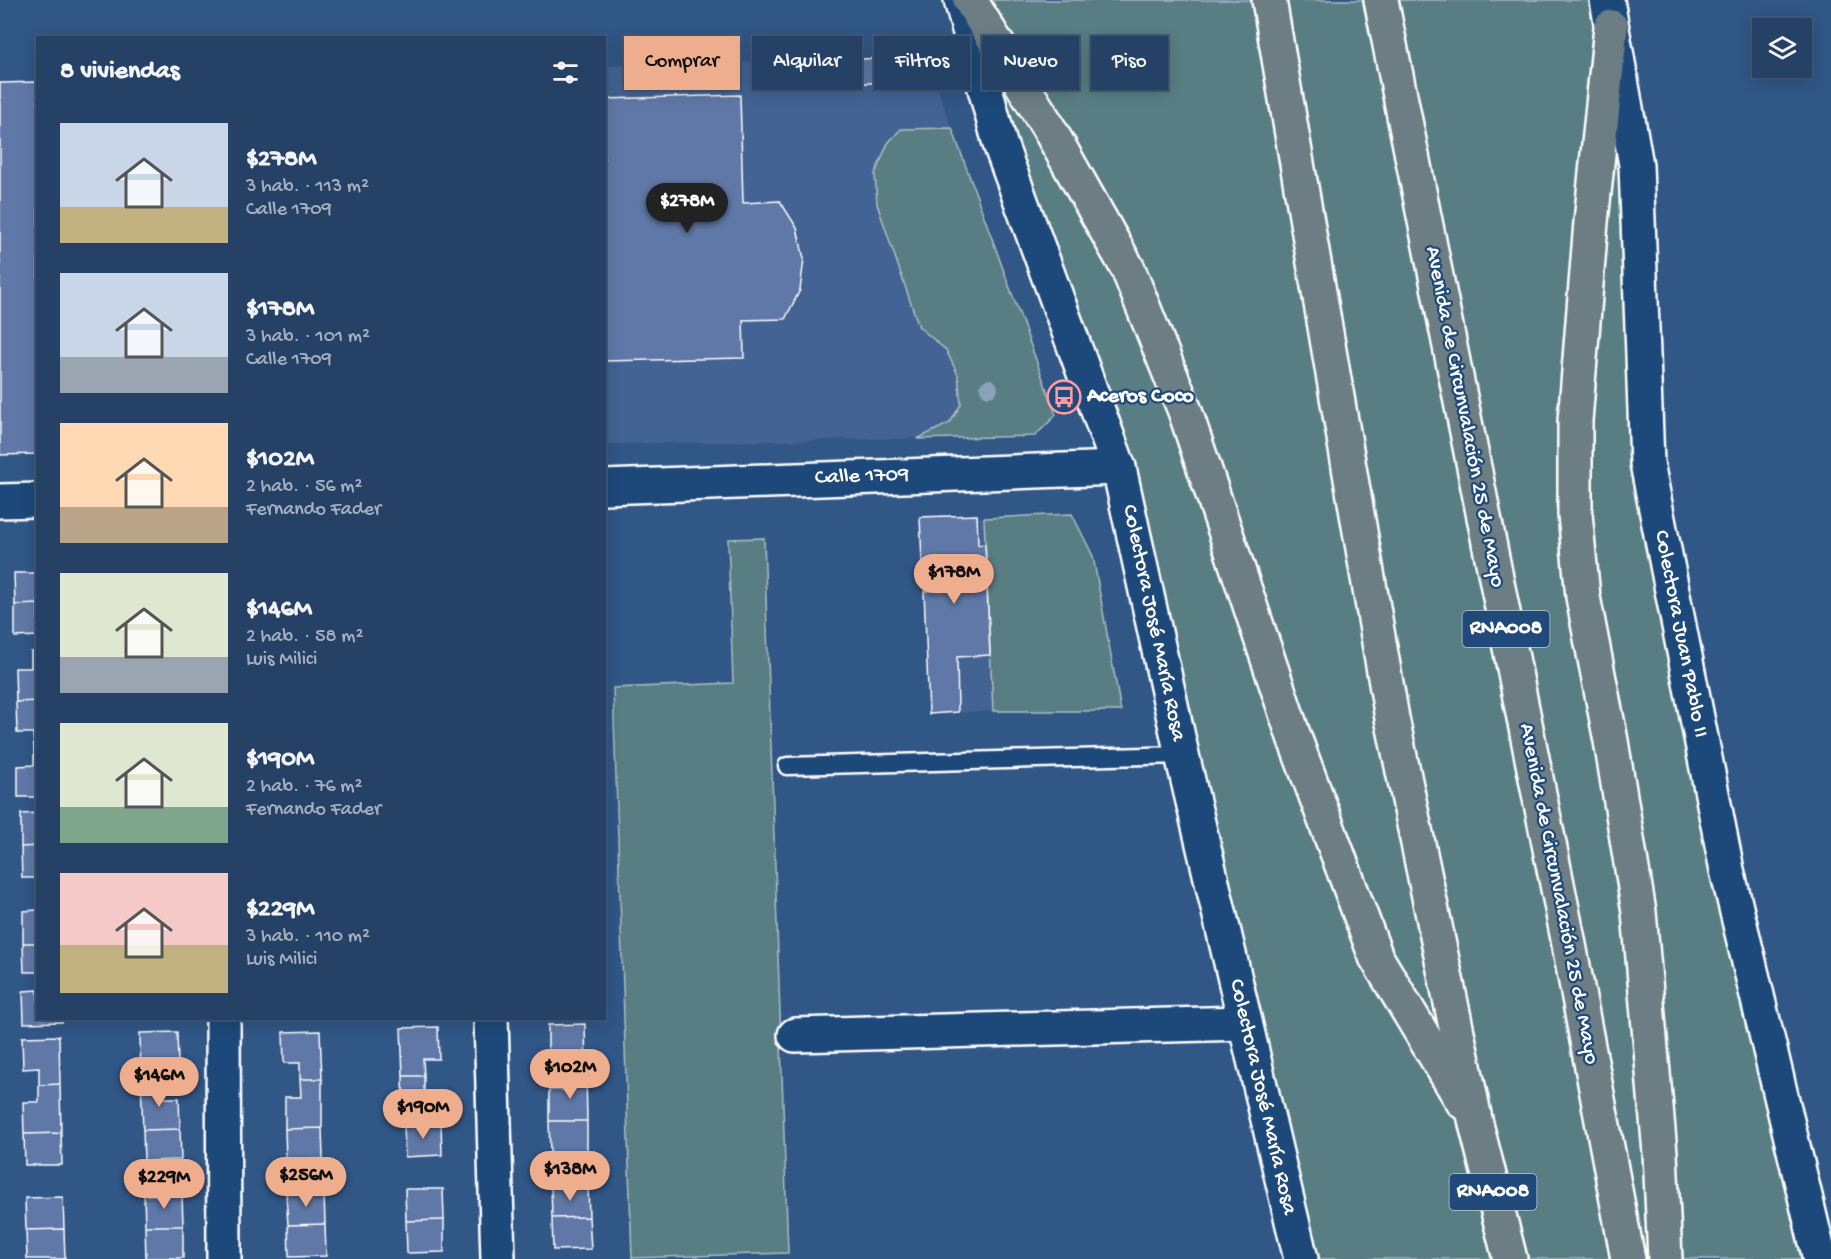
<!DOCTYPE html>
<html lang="es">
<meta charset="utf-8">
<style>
body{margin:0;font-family:"Gochi Hand",sans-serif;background:#314c6e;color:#f1f3f6;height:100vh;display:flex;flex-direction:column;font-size:22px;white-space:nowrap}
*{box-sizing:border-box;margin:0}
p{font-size:20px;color:#a3afbf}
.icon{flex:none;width:33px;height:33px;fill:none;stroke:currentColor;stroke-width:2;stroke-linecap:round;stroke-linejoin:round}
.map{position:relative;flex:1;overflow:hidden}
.sheet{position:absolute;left:36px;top:36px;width:570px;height:984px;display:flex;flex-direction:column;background:#254165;border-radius:0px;box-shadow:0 3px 15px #0003,0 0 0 2px #425a79}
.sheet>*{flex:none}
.guide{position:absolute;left:624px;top:36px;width:570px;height:54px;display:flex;gap:12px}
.tools{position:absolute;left:1752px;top:18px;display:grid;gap:12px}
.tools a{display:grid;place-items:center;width:60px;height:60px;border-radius:0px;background:#254165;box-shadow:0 3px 15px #0003,0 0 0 2px #425a79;font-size:30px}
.price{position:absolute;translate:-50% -51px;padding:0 14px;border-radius:21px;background:#eead8d;color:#111;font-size:20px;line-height:39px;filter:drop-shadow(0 2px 3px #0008)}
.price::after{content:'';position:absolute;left:50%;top:36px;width:18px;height:14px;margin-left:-9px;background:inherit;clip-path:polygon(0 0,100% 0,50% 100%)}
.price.current{background:#222;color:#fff}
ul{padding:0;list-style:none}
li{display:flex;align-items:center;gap:18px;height:150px;padding:0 24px}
li span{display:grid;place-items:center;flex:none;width:168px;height:120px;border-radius:0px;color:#555}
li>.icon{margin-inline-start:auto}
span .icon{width:72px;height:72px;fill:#fffc;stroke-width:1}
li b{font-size:26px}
h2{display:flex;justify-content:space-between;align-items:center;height:72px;padding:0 24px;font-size:26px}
.chip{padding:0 21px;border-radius:0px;background:#254165;box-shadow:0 3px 15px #0003,0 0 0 2px #425a79;font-size:21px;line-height:54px}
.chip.current{background:#eead8d;color:#111}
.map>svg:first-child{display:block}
.built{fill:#436493}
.green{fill:#587e83;stroke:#acbec1;stroke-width:1.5}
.building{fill:#5f78a7;stroke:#fff;stroke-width:1.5}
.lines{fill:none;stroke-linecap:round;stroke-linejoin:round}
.lane-casing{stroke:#fff;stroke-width:21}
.street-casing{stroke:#fff;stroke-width:38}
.secondary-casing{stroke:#fff;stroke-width:38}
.highway-casing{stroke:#fff;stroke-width:38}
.lane{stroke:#1f4a7a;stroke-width:16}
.street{stroke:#1f4a7a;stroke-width:33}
.secondary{stroke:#1f4a7a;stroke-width:33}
.highway{stroke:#6c7e84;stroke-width:33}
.tree{fill:#8ba2b8}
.labels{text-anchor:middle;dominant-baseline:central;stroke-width:4.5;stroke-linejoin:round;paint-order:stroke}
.shield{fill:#1f4a7a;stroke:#bcc9d7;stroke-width:1.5}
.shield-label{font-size:21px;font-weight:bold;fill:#fff}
.poi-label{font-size:22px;font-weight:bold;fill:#fff;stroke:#1f4a7a;text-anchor:start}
.street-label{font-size:22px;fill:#fff;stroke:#1f4a7a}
</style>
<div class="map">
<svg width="1831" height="1259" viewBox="0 0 1831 1259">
<rect width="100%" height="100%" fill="#315787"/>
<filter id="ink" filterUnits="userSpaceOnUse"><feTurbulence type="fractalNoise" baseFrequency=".0167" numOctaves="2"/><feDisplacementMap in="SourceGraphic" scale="12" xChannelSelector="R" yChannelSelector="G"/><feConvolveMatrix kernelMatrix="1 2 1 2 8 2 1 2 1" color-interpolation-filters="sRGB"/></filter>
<g filter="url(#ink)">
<path class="built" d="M926,57L1056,415L1035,436L605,444L604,66Z
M977,515L984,518L993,711L929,714L920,517Z"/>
<path class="green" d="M961,0H1607L1647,463L1820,1259H1301L1119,468Z
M952,128L1056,415L1035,436L917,439L950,423L961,404L958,375L946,350L919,327L877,204L875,174L888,143L901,129Z
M1072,514L1093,556L1121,711H993L984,518Z
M764,538L788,1253L632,1258L613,688L733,683L728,539Z"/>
<path class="building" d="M920,57V69L907,82L800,85L799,61Z
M38,82V454L0,455V83Z
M740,95L743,203L780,201L797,228L804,259L800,290L785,319L743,320L744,358L604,361V99Z
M977,515L978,545L985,544L990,655L957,657L958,712L929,714L924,591L948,590V562H922L920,517Z
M14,573H38V604L15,605Z
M38,604V636L15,637V605Z
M31,652H38V701L16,702L15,668H31Z
M38,701V749H34L33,733H17L16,702Z
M34,749H38V797H18V766L34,765Z
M38,813V846L21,847V814Z
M38,846V878H22L21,847Z
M38,910V943H23V911Z
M23,943H38V972H24Z
M38,990V1018H61L62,1022L24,1023L23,991Z
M585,1024L586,1072L565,1073L564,1056H548V1025Z
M438,1027L439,1059H423L424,1076H403L401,1028Z
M320,1031L322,1079H300V1063H284L283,1032Z
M177,1032L178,1064H162V1081L141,1082L140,1033Z
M59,1036L60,1084L39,1085V1068L23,1069L22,1037Z
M586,1072L587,1121H549V1090H565V1073Z
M403,1076H424V1093L440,1092L441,1124L404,1125Z
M300,1079H322V1128L285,1129V1097H301Z
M162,1081L163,1098H179L180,1129L143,1130L141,1082Z
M60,1084L61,1133L24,1134L23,1102H39V1085Z
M549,1121H587V1152L550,1153Z
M441,1124L442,1155L405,1157L404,1125Z
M322,1128L323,1159L286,1160L285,1129Z
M180,1129L181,1160L144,1161L143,1130Z
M61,1133L62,1165H25L24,1134Z
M588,1185L589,1217L552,1218L551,1186Z
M405,1189H443L444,1220L406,1221Z
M324,1192L325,1224L288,1225L286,1193Z
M182,1194L183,1226H145L144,1195Z
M63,1197L64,1229L26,1230L25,1198Z
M589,1217L591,1249L553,1250L552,1218Z
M444,1220V1252L407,1253L406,1221Z
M325,1224L326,1256L289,1257L288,1225Z
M145,1226H183V1258H146Z
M64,1229L65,1259H27L26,1230Z"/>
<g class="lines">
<g class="lane-casing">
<path id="lane" d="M787,766L1182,755"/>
</g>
<g class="street-casing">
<path id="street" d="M604,487L1119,468
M0,501L38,500
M223,1018L224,1259
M491,1018L498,1259
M795,1035L1245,1023"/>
</g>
<g class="secondary-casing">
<path id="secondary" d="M961,0L1000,144L1119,468L1182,755L1301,1259
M1607,0L1636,165L1647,463L1727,870L1820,1259"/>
</g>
<g class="highway-casing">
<path id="highway" d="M970,0L1047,125L1128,269L1185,411L1294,737L1376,957L1463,1102
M1269,0L1392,718L1476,1124L1510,1259
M1381,0L1567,934L1628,1259
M1611,27L1591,222L1575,421V514L1583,597L1611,741L1639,912L1660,1153L1665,1259"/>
</g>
<use href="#lane" class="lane"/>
<use href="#street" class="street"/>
<use href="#secondary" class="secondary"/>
<use href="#highway" class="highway"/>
</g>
<circle class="tree" cx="989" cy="388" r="9"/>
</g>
<defs>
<g id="bus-ring" transform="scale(1.725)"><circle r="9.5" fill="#1f4a7a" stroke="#ff9aa2" stroke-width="1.5"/><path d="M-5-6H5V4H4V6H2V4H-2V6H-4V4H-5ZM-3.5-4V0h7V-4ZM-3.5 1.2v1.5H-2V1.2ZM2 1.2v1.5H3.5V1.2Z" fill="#ff9aa2"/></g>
</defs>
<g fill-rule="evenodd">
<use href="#bus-ring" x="1064" y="397"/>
</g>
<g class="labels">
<g class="shield">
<rect x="1462.5" y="611" width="87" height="36" rx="4.5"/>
<rect x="1449.5" y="1174" width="87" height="36" rx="4.5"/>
</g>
<g class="shield-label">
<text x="1506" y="629">RNA008</text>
<text x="1493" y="1192">RNA008</text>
</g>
<g class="poi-label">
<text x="1087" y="397">Aceros Coco</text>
</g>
<g class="street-label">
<text transform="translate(1464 417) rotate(79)">Avenida de Circunvalación 25 de Mayo</text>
<text transform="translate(862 477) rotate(-2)">Calle 1709</text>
<text transform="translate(1153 623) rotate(78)">Colectora José María Rosa</text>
<text transform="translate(1680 634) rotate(79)">Colectora Juan Pablo II</text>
<text transform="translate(1558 894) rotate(79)">Avenida de Circunvalación 25 de Mayo</text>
<text transform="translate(1262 1097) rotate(77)">Colectora José María Rosa</text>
</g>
</g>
</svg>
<div class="tools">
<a><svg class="icon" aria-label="layers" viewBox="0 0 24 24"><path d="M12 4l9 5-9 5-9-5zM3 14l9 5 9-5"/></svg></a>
</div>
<b class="price current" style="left:687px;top:234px">$278M</b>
<b class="price" style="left:954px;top:605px">$178M</b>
<b class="price" style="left:570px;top:1100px">$102M</b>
<b class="price" style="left:159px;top:1108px">$146M</b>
<b class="price" style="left:423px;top:1140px">$190M</b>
<b class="price" style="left:570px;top:1202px">$138M</b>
<b class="price" style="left:306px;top:1208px">$256M</b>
<b class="price" style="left:164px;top:1210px">$229M</b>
<div class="guide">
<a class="chip current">Comprar</a>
<a class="chip">Alquilar</a>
<a class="chip">Filtros</a>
<a class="chip">Nuevo</a>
<a class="chip">Piso</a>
</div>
<section class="sheet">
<h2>8 viviendas<svg class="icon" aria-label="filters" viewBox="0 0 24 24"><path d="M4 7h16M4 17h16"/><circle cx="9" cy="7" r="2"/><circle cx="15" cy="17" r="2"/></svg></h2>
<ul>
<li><span style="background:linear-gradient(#c9d6e8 70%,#c2b280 0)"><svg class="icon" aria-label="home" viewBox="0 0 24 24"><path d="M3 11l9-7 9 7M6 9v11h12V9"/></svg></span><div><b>$278M</b><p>3 hab. · 113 m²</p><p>Calle 1709</p></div></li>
<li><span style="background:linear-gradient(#c9d6e8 70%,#9aa5b1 0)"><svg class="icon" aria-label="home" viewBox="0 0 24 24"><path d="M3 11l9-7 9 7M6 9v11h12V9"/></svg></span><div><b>$178M</b><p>3 hab. · 101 m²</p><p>Calle 1709</p></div></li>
<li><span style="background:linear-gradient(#ffd9b3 70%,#b9a48a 0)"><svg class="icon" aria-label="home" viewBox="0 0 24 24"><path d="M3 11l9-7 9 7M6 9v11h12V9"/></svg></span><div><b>$102M</b><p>2 hab. · 56 m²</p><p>Fernando Fader</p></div></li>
<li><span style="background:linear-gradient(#dfe7d0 70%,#9aa5b1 0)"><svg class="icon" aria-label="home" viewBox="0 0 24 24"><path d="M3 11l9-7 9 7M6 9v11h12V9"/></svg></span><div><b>$146M</b><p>2 hab. · 58 m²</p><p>Luis Milici</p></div></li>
<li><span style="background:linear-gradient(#dfe7d0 70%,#7fa58c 0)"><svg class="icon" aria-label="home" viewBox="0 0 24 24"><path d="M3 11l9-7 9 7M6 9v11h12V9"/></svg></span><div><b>$190M</b><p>2 hab. · 76 m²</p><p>Fernando Fader</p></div></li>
<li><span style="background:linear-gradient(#f6c9c9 60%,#c2b280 0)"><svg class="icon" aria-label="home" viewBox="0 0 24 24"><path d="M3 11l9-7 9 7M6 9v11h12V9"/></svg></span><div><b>$229M</b><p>3 hab. · 110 m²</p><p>Luis Milici</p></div></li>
</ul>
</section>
</div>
